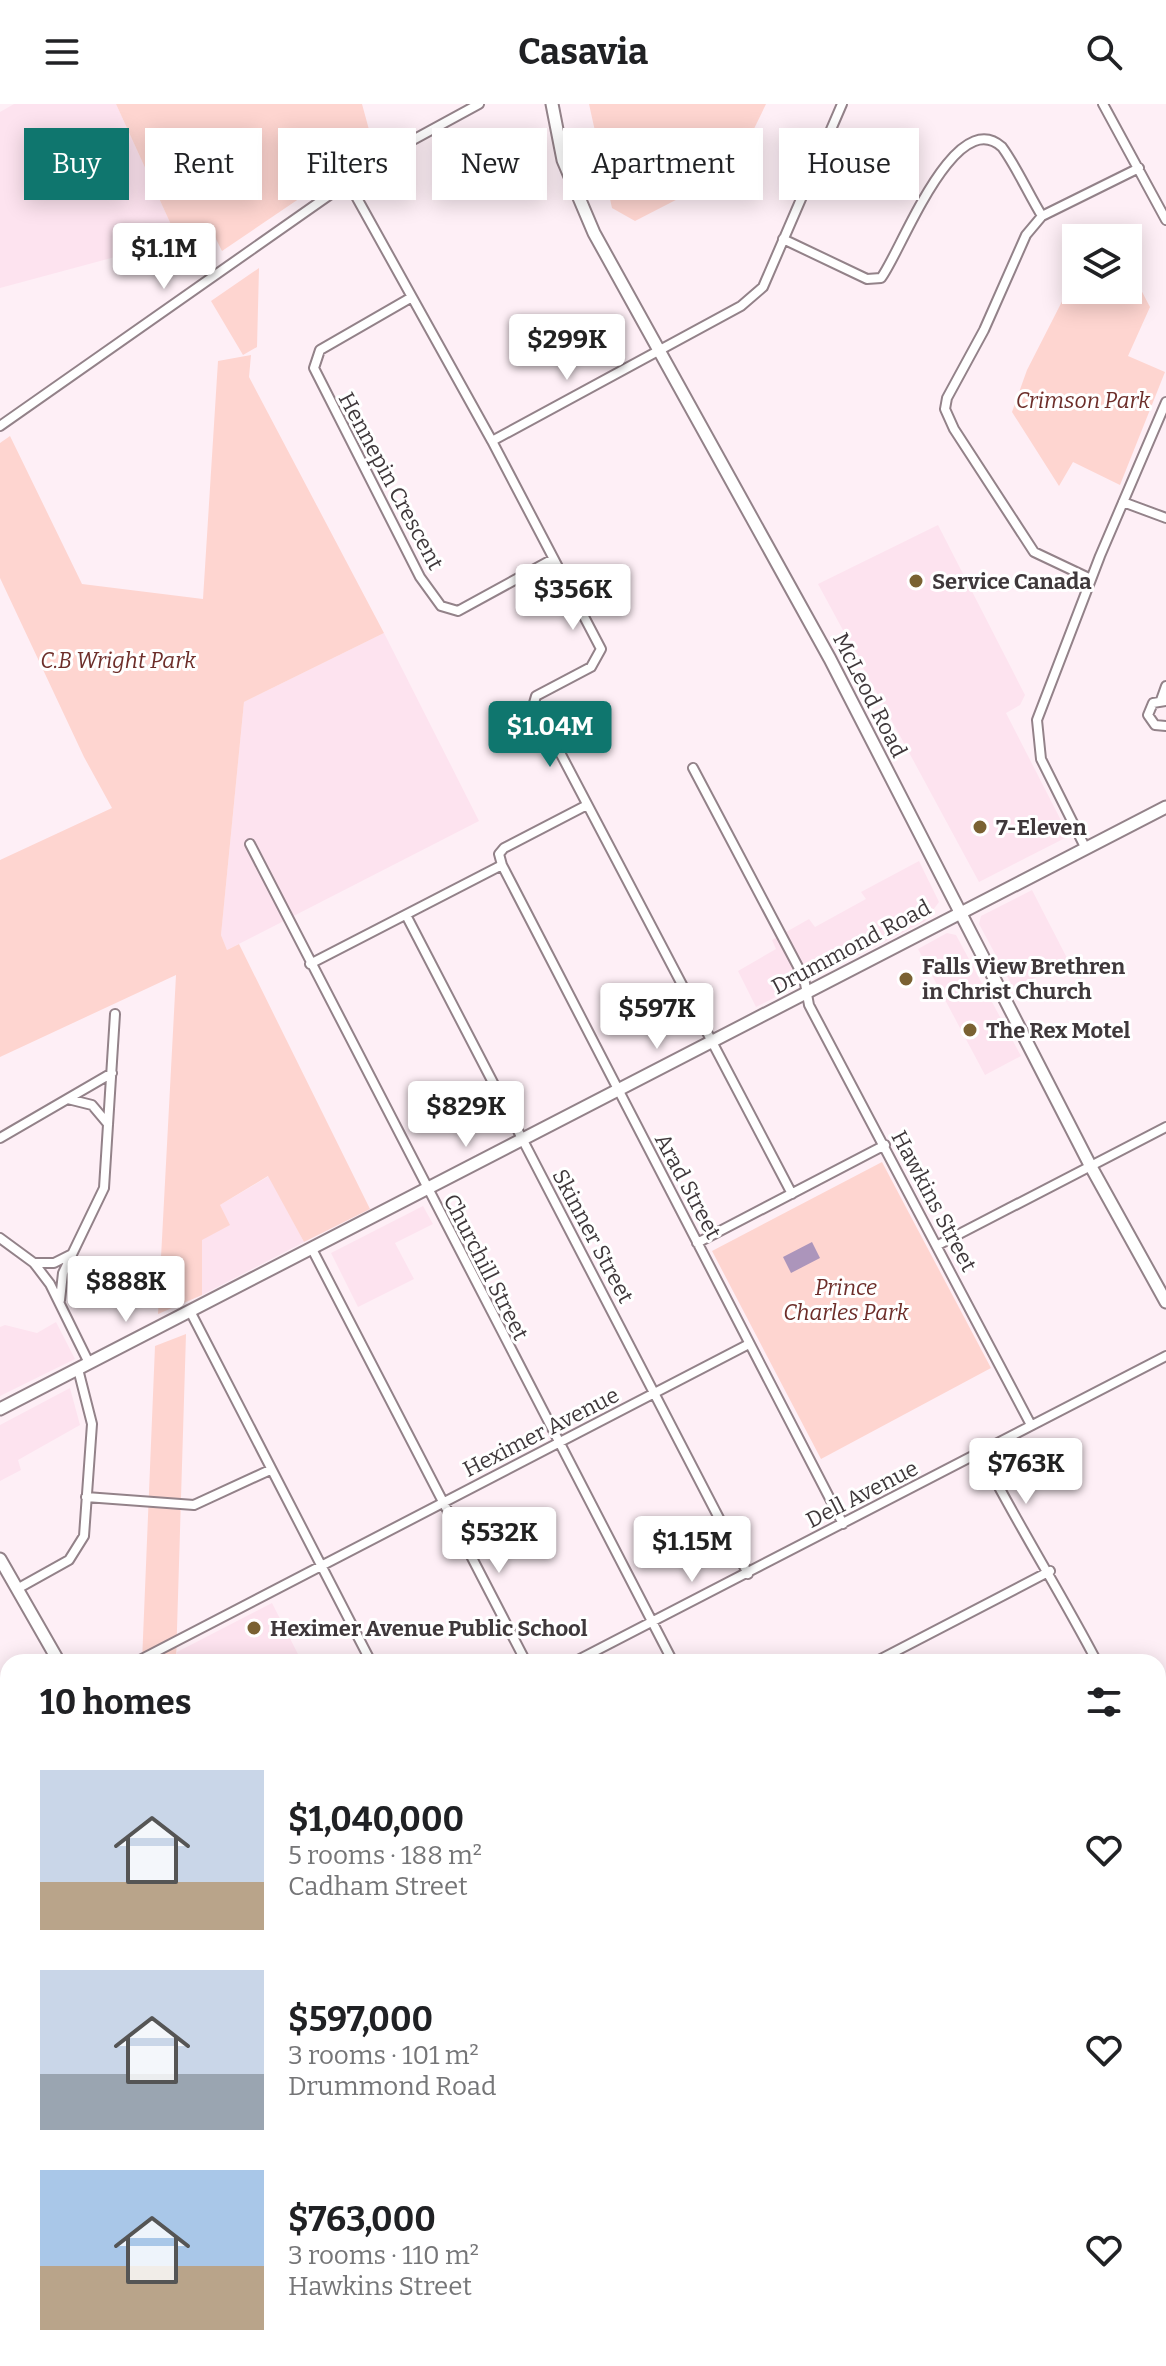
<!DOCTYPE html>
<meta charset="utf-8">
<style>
body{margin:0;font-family:Bitter,serif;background:#f2f2f2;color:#202124;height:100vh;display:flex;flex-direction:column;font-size:30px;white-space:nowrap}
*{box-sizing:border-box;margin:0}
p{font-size:26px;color:#757577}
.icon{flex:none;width:44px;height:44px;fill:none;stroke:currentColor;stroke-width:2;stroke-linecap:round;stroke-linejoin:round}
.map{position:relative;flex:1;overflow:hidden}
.drawer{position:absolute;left:0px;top:1550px;width:1166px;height:712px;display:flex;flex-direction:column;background:#fff;border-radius:24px 24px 0 0;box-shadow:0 4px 20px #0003}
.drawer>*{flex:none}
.hud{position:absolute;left:24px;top:24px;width:1118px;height:72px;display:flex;gap:16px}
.buttons{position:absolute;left:1062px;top:120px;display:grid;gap:16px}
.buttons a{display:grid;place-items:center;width:80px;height:80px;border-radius:0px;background:#fff;box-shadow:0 4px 20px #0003;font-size:40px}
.price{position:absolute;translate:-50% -68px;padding:0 18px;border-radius:8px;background:#fff;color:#222;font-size:26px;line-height:52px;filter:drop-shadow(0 2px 4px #0008)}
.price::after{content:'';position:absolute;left:50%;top:48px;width:24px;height:18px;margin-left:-12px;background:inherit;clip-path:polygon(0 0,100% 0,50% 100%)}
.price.on{background:#0f766e;color:#fff}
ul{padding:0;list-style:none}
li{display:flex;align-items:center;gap:24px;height:200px;padding:0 40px}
li span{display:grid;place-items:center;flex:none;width:224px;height:160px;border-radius:0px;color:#555}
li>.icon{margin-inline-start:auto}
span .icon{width:96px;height:96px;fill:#fffc;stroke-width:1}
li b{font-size:34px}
h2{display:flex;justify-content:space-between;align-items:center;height:96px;padding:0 40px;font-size:34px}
.pill{padding:0 28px;border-radius:0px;background:#fff;box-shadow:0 4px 20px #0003;font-size:28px;line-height:72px}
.pill.on{background:#0f766e;color:#fff}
header{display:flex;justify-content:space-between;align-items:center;height:104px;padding:0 40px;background:#fff;font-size:36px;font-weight:700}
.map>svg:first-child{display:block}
.built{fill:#fde3ef}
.green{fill:#fed5d0}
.water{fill:#ac95bb}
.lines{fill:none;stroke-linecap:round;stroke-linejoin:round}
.street-casing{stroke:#938289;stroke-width:12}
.secondary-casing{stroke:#938289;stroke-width:15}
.street{stroke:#fff;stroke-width:8}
.secondary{stroke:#fff;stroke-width:11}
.poi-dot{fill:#7a6132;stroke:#fff;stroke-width:3}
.labels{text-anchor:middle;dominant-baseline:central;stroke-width:6;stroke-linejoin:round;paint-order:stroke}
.park-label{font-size:22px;font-style:italic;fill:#6d2e2a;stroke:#fff}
.street-label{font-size:22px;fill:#3f383b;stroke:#fff}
.poi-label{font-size:22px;font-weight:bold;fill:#3f383b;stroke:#fff;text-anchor:start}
</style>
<header><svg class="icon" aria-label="menu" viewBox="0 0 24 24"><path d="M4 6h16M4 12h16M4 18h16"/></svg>Casavia<svg class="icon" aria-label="search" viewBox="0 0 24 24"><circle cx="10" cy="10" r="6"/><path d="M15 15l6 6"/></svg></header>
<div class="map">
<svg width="1166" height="2262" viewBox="0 0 1166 2262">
<rect width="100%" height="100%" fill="#feeff6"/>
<path class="built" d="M14,0H116L178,136L0,184V8Z
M938,421L1025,591L1020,601L1006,609L1069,732L979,778L818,480Z
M384,529L479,717L227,846L221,831L244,598Z
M919,757L939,798L925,817L756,903L738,867L776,845L772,836L809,815L815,823L866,795L861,788Z
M1032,786L1068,856L1014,885L979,820L981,812Z
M947,829L956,831L1021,952L985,971L918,845Z
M269,1072L304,1138L202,1191V1135L220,1101Z
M423,1102L433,1120L395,1139L414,1175L358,1203L331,1149Z
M56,1218L75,1255L0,1292V1223L5,1221L37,1229Z
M70,1284L80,1321L18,1356L21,1366L0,1377V1321Z
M272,1499L302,1558H177V1548Z"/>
<path class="green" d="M116,0H362L374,44L222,147L209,121L178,136Z
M589,0H766L734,66L635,117L612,104Z
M1128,161L1150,203L1128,252L1165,268L1120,381L1073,358L1059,382L1012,308L1027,266L1076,170V186H1128Z
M259,164L257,243L243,251L211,197Z
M251,251L249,273L384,529L244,598L221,831L227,846L239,840L370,1105L304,1138L268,1072L220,1101L230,1121L202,1136V1191L158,1210L176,871L0,953V756L112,704L84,653L0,474V339L10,332L82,480L203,495L218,257Z
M882,1058L991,1264L821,1355L712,1147Z
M186,1230L176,1558H142L155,1242Z
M0,1913L8,1922V2041L0,2031Z
M91,2254H253L258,2262H91Z"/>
<path class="water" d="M812,1138L820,1154L791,1169L783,1153Z"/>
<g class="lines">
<g class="street-casing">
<path id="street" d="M1103,0L1166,116
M348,78L492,337L601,545L591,563L536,592L534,599L792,1090
M783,135L867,175L881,174C900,150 954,0 1002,43C1016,62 1029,91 1042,112
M412,193L320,246L314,264L420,473L441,502L458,507L553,455
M0,322L348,78L400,43L479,0
M492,337L741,202L763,183L842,0
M1123,398L1166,414
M1091,475L1034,448L954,325L945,305L947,294L984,226L1026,131L1042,112L1139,64
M1161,596L1166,582
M1166,597L1153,599L1148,611L1155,621L1166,622
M693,664L804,874L809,901L1031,1321
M587,701L504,744L499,750L502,761L843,1420
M250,740L673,1558
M1086,745L1041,655L1037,616L1100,452L1166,298
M406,811L748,1470
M310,860L502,761
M68,995L92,1001L108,1020
M0,1034L112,969
M0,1134L34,1159L50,1180L89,1259
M697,1139L885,1041
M938,1141L1166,1023
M312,1145L526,1558
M34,1159H54L70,1151
M60,1196L63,1169L104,1084L115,910
M190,1207L371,1558
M981,1349C1017,1420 1060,1487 1097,1558
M86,1393L194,1401L270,1366
M17,1485L69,1456L84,1432L92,1320L78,1265
M136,1558L749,1240
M574,1558L1166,1252
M875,1558L1050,1467
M0,1658L8,1666
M1158,1673L1166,1688
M1158,1746L1166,1742
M0,1756L8,1752
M1158,1886L1166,1882
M0,1953L8,1948
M1158,2077L1166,2092
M1158,2106L1166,2102
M0,2116L8,2121
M0,2140L8,2136
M732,2254L736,2262
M1038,2254L1042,2262
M27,2262L37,2254
M858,2262L873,2254"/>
</g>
<g class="secondary-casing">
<path id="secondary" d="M552,0L563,56L594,129L830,555L1090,1061L1166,1198
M0,1305L1166,703
M0,1455L59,1558
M474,2254L479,2262"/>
</g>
<use href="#street" class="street"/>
<use href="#secondary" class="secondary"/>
</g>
<g class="poi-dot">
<circle cx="916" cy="477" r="8"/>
<circle cx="980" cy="723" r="8"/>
<circle cx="906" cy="875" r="8"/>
<circle cx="970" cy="926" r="8"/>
<circle cx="254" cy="1524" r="8"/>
</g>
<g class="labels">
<g class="park-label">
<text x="1083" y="296">Crimson Park</text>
<text x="118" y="556">C.B Wright Park</text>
<text x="846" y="1183">Prince<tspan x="846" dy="25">Charles Park</tspan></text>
</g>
<g class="street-label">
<text transform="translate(391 377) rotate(62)">Hennepin Crescent</text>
<text transform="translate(870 591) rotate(63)">McLeod Road</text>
<text transform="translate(851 843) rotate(-28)">Drummond Road</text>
<text transform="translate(688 1082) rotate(62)">Arad Street</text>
<text transform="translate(934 1097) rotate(62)">Hawkins Street</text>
<text transform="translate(593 1132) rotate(62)">Skinner Street</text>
<text transform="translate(486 1163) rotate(63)">Churchill Street</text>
<text transform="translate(541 1328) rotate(-27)">Heximer Avenue</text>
<text transform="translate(862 1390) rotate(-27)">Dell Avenue</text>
</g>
<g class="poi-label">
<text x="932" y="477">Service Canada</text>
<text x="996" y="723">7-Eleven</text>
<text x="922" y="862">Falls View Brethren<tspan x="922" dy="25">in Christ Church</tspan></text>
<text x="986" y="926">The Rex Motel</text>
<text x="270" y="1524">Heximer Avenue Public School</text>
</g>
</g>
</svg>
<div class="buttons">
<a><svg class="icon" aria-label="layers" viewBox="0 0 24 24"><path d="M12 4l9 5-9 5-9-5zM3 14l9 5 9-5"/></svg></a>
</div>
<b class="price" style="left:164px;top:187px">$1.1M</b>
<b class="price" style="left:567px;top:278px">$299K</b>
<b class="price" style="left:573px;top:528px">$356K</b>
<b class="price on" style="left:550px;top:665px">$1.04M</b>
<b class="price" style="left:657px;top:947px">$597K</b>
<b class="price" style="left:466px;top:1045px">$829K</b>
<b class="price" style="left:126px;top:1220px">$888K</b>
<b class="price" style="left:1026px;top:1402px">$763K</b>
<b class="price" style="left:499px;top:1471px">$532K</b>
<b class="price" style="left:692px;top:1480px">$1.15M</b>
<div class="hud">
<a class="pill on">Buy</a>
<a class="pill">Rent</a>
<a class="pill">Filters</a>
<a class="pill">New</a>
<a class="pill">Apartment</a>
<a class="pill">House</a>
</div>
<section class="drawer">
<h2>10 homes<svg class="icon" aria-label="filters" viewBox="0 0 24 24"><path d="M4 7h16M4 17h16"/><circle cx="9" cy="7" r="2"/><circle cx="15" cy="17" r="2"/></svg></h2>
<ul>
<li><span style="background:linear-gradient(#c9d6e8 70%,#b9a48a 0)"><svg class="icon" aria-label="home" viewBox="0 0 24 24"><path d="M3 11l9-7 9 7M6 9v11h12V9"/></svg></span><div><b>$1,040,000</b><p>5 rooms · 188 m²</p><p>Cadham Street</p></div><svg class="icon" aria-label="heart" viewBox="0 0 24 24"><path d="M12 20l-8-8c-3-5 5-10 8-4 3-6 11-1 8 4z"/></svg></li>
<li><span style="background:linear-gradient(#c9d6e8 65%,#9aa5b1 0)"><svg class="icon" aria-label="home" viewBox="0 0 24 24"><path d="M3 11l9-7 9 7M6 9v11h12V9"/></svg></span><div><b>$597,000</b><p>3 rooms · 101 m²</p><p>Drummond Road</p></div><svg class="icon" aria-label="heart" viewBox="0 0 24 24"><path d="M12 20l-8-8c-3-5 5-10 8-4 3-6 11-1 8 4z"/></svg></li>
<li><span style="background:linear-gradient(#a9c7e8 60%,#b9a48a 0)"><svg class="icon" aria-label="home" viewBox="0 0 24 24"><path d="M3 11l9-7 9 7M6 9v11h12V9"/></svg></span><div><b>$763,000</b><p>3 rooms · 110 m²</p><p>Hawkins Street</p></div><svg class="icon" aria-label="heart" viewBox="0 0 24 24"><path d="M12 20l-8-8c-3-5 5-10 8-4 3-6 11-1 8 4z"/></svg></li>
</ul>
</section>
</div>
